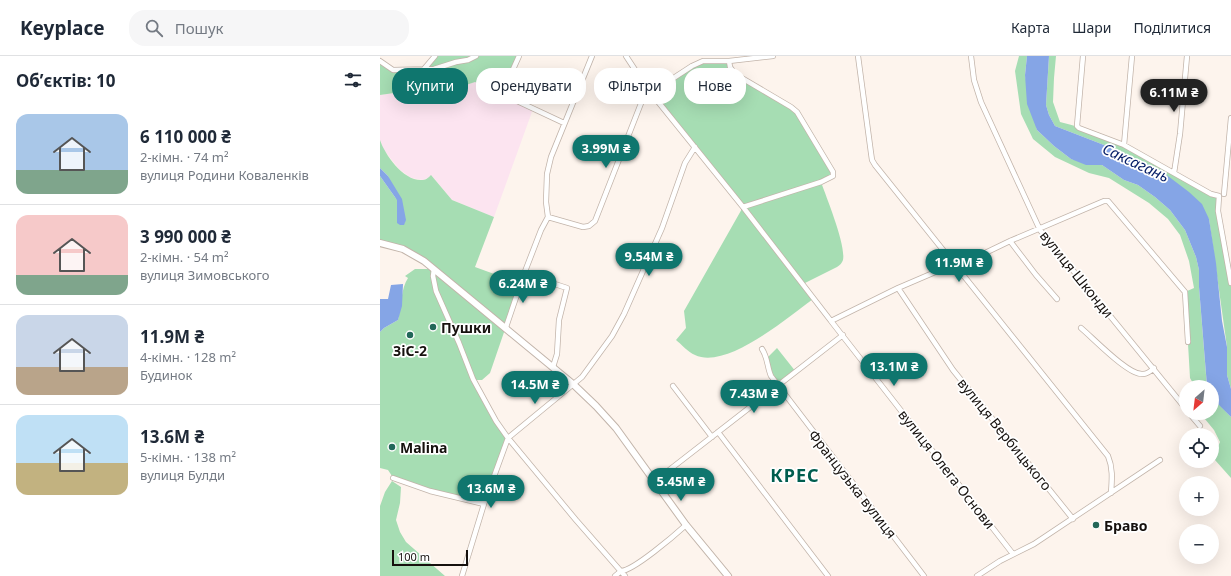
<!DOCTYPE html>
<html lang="uk">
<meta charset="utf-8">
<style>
body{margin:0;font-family:"Noto Sans",sans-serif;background:#f6f6f7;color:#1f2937;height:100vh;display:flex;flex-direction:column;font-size:15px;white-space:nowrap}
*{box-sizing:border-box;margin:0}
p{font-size:13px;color:#747a83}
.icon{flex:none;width:22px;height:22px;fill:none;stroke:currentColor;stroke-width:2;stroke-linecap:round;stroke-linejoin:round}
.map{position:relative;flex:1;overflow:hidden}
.sheet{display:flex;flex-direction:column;background:#fff;width:380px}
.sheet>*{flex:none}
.banner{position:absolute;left:12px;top:12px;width:380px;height:36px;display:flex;gap:8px}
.needle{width:26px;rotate:208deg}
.buttons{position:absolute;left:799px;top:324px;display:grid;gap:8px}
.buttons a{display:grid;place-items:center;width:40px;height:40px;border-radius:50%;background:#fff;box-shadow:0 4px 16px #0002;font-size:20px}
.scale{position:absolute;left:12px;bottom:10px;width:76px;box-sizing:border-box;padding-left:4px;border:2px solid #16110e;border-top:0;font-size:11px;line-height:14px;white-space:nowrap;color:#16110e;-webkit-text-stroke:3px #fff;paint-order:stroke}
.price{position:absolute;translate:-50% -34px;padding:0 9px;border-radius:14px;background:#0f766e;color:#fff;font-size:13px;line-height:26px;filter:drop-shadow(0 1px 2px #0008)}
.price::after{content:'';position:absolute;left:50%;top:24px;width:12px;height:9px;margin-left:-6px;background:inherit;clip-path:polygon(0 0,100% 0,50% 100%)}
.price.active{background:#222;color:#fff}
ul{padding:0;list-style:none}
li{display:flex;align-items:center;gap:12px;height:100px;padding:0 16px}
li+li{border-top:1px solid #e0e1e3}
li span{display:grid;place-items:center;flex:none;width:112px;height:80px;border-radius:12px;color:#555}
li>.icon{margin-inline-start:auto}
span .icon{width:48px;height:48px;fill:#fffc;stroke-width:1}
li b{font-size:17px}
h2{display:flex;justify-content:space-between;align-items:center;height:48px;padding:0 16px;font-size:17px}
.pill{padding:0 14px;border-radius:16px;background:#fff;box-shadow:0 4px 16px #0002;font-size:14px;line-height:36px}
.pill.active{background:#0f766e;color:#fff}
header{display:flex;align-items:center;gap:24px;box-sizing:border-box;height:56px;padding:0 20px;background:#fff;border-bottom:1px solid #e0e1e3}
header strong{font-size:19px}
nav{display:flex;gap:22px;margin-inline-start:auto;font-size:14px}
.search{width:280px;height:36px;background:#f6f6f7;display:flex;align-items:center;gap:10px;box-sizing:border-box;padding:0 14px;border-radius:16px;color:#747a83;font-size:15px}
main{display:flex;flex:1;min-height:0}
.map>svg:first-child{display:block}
.industrial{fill:#fce4f0}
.green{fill:#a6ddb3}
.water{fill:#85a5e6}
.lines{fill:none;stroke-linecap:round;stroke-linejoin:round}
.street-casing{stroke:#c2b4aa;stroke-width:6}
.secondary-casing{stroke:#c2b4aa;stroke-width:8}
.street{stroke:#fff;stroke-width:4.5}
.secondary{stroke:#fff;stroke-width:6}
.poi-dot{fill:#226759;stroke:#fff;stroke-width:1.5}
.labels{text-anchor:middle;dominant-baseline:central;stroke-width:3.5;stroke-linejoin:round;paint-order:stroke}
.street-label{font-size:14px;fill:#16110e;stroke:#fff}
.poi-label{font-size:14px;font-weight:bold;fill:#16110e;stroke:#fff;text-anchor:start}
.water-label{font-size:15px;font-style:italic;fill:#061f68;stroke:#fff}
.district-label{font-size:18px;font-weight:bold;letter-spacing:1px;fill:#005e4f;stroke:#fff}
</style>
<header>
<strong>Keyplace</strong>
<div class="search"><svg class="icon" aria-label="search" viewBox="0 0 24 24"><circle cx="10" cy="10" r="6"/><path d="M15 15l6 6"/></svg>Пошук</div>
<nav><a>Карта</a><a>Шари</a><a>Поділитися</a></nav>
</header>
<main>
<section class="sheet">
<h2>Об’єктів: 10<svg class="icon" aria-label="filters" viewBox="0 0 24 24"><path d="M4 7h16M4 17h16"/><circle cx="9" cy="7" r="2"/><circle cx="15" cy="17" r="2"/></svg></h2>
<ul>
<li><span style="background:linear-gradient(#a9c7e8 70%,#7fa58c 0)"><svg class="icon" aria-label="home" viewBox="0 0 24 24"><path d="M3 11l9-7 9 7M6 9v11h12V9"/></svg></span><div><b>6 110 000 ₴</b><p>2-кімн. · 74 m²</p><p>вулиця Родини Коваленків</p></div></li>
<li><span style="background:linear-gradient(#f6c9c9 75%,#7fa58c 0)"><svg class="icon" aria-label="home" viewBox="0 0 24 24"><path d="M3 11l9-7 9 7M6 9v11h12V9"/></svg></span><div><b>3 990 000 ₴</b><p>2-кімн. · 54 m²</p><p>вулиця Зимовського</p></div></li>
<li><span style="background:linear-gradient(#c9d6e8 65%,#b9a48a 0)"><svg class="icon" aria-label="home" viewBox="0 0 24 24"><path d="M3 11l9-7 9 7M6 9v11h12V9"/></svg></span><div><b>11.9M ₴</b><p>4-кімн. · 128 m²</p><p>Будинок</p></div></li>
<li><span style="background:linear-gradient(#bfe0f5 60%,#c2b280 0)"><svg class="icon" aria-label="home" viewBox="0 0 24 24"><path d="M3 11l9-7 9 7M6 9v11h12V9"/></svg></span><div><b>13.6M ₴</b><p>5-кімн. · 138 m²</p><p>вулиця Булди</p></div></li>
</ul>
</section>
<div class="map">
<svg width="851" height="520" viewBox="0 0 851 520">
<rect width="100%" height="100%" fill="#fdf4ed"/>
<path class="industrial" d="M95,25L153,53L114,161L72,144L52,120L43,124L31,122L19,113L3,93L0,84V39L35,34L59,38Z"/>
<path class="green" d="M55,0H139L122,38L95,26L59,38L35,34L0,39V5L10,13H44Z
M639,0H647L645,19L657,74L674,90L691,103L722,109L744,124L758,129L775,141L790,154L805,174L816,201L819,214V231L827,331H815L810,322L805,236L814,232L809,205L800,179L788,163L769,147L729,122L709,117L675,101L653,83L641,58L635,15Z
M669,0H676L674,22L673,46L680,66C737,79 788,112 839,140L838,155L851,227V333L847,319V291L829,163L750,101L724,89L675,70L669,59L666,49Z
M323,5H349L352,15L417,56L453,120L441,126C447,143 466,189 463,204C462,207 460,209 457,211L423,228L433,243C408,261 347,314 315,299C308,296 301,288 296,284L306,272L304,255L363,151L276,42L284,31Z
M0,84C5,99 24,126 43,124C46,124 49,121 51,119L72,144L114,161L95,211L131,224L144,218L110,317L102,324H94L128,382L104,448L50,435L12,420L8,414L0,412V276L4,272L18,264C21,251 21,232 28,222L25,220L35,213H53L34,198L0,187V120L17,144V167H25L8,120L0,112Z
M397,292L416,316L398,330L391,320L387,302Z
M832,341L851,361V422L835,404V397L840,386L834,374L820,357H832Z
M12,425L21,431L20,447L16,464L20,476L26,486L65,520H0V450L5,436Z"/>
<path class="water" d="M647,0H669L666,49L669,59L675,70L724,89L780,114L809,136L822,148L829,163L836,207L842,265L847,291V319L851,333V361L832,342V331L827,330L819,231V214L816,201L805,174L790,154L775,141L758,129L744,124L722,109H706L691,103L674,90L657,74L647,48L645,19Z
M0,112L8,120L22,143L26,164L24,169H20L17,167V144L0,120Z
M23,228L22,250L18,264L4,272L0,276V243H8L11,229Z"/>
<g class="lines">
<g class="street-casing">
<path id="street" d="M139,0L122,38L184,67
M246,0L267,32L363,151L451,265
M478,0L491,97L492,104L495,109L728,400C733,412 732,423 731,437
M591,0L594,24L601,46L660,174L806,353
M703,0L697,70L699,72L744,89L831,138L839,140L838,155L851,227
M0,5L13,14L54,13L76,6L88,4L96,0
M349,5L350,11L355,18L411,51L417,56L453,116V120L441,126L363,151
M44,13L55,0
M276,42L289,25L312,10L323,5H349L393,0
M744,89L752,0
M794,117L800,78L807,0
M844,138L851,62
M168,161L203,171L209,170L215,165L267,32
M630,185L656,219L677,243
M574,208L518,232L451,265L633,498
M576,211L630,185L724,145H728L805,236L808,286
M54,213L53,220L56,235L79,287L93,323L116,365L128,382L196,464L245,520
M144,218L187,232L179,264L177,298L173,311
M518,232L573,314L693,463
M126,271L144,218L161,174L168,161L166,146L167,118L171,101L212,0
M701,272C713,282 749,320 763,318C767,318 771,315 774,312
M382,293C388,302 387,311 391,320L544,520
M293,330L332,381
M809,357L820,370
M338,376L448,520
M13,422L50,435L104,448
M275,425L463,279
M82,520L104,448L128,382L202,321L232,280L244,258L282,172L305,107L315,91
M235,520L241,515C253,515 295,479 306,469
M597,520L620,505L654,488L780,404"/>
</g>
<g class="secondary-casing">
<path id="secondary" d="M0,187L23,193L44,205L193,328L216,350L236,372L306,469L348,520"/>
</g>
<use href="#street" class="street"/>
<use href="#secondary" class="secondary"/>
</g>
<g class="poi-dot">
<circle cx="53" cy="271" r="4"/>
<circle cx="30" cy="279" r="4"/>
<circle cx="12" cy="391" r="4"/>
<circle cx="716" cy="469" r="4"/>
</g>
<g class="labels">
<g class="street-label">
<text transform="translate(697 218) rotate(51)">вулиця Шконди</text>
<text transform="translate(625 378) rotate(51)">вулиця Вербицького</text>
<text transform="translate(567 413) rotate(52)">вулиця Олега Основи</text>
<text transform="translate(473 428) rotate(52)">Французька вулиця</text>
</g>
<g class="poi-label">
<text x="61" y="271">Пушки</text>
<text x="30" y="294" text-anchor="middle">ЗіС-2</text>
<text x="20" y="391">Malina</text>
<text x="724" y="469">Браво</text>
</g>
<g class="water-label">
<text transform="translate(756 106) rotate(25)">Саксагань</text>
</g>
<g class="district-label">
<text x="415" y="419">КРЕС</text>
</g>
</g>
</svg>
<div class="buttons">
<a><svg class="needle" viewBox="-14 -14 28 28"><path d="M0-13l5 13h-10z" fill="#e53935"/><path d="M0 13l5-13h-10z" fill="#747a83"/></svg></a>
<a><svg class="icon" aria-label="locate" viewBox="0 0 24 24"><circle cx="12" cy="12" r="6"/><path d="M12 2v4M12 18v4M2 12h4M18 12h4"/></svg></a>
<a>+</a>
<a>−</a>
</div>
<div class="scale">100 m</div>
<b class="price active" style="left:794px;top:57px">6.11M ₴</b>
<b class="price" style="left:226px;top:113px">3.99M ₴</b>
<b class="price" style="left:269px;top:221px">9.54M ₴</b>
<b class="price" style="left:579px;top:227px">11.9M ₴</b>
<b class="price" style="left:143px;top:248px">6.24M ₴</b>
<b class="price" style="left:514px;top:331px">13.1M ₴</b>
<b class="price" style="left:155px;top:349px">14.5M ₴</b>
<b class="price" style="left:374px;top:358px">7.43M ₴</b>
<b class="price" style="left:301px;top:446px">5.45M ₴</b>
<b class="price" style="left:111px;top:453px">13.6M ₴</b>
<div class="banner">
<a class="pill active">Купити</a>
<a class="pill">Орендувати</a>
<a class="pill">Фільтри</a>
<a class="pill">Нове</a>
</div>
</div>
</main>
